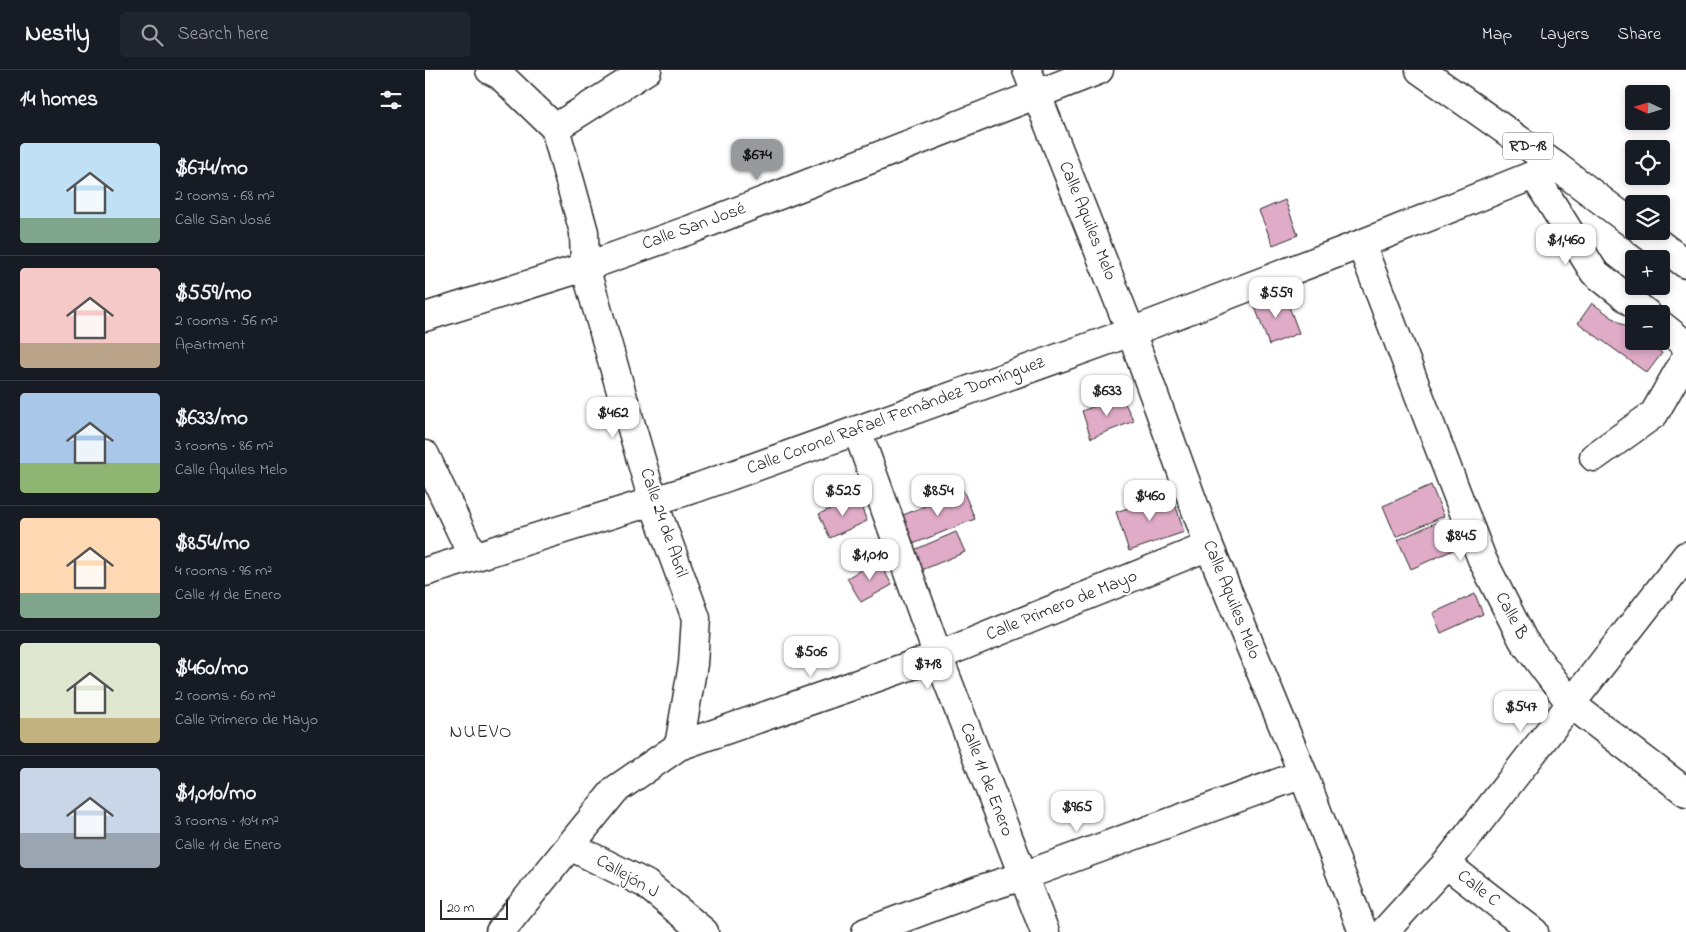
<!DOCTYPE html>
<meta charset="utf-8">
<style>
body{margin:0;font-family:"Indie Flower",sans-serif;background:#20242c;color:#f1f3f6;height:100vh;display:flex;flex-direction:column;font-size:19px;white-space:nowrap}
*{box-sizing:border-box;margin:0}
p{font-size:16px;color:#9ea1a6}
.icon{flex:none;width:28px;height:28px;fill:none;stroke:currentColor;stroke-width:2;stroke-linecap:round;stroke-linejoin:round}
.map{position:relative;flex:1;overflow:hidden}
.drawer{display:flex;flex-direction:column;background:#171b24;width:425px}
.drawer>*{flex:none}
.needle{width:32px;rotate:274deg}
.tools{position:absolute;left:1200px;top:15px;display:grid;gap:10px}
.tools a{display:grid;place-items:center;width:45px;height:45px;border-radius:5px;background:#171b24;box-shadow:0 2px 8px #0003;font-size:25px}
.scale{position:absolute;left:15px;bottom:12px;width:68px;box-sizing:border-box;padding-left:5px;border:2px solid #2b2b2b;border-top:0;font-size:14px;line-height:18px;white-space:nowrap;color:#2b2b2b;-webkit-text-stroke:4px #fff;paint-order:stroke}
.price{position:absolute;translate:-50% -42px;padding:0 11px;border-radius:10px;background:#fff;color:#222;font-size:16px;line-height:32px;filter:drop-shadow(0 1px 2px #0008)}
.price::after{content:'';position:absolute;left:50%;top:30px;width:15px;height:11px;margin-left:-8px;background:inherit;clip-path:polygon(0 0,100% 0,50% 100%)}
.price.on{background:#98999b;color:#111}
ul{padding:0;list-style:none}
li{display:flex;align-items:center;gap:15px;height:125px;padding:0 20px}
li+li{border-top:1px solid #363941}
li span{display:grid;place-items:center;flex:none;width:140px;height:100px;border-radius:5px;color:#555}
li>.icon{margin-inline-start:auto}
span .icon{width:60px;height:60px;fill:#fffc;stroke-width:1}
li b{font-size:21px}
h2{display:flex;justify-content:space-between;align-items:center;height:60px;padding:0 20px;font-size:21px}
header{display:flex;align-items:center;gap:30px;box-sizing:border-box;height:70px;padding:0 25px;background:#171b24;border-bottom:1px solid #363941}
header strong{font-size:24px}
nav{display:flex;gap:28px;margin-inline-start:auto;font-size:18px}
.search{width:350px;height:45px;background:#20242c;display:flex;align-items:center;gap:12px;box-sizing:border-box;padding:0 18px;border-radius:5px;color:#9ea1a6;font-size:19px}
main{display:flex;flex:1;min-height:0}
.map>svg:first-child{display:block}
.building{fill:#dfabc7;stroke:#2b2b2b}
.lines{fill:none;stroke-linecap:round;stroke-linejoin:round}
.minor-casing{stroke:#2b2b2b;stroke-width:31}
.major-casing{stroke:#2b2b2b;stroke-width:31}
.minor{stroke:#fff;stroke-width:28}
.major{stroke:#fff;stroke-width:28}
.labels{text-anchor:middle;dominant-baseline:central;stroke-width:4;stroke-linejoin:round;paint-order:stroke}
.shield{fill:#fff;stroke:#6b6b6b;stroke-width:1}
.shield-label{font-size:16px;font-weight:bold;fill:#2b2b2b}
.street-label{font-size:18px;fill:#2b2b2b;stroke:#fff}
.neighbourhood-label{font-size:19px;letter-spacing:1px;fill:#2b2b2b;stroke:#fff}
</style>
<header>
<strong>Nestly</strong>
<div class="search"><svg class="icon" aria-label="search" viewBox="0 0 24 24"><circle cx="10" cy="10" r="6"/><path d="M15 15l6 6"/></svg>Search here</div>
<nav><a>Map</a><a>Layers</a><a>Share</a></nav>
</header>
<main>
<section class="drawer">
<h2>14 homes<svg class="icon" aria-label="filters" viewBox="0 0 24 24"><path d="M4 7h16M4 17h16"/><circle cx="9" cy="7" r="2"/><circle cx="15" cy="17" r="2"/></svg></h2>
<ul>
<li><span style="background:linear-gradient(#bfe0f5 75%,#7fa58c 0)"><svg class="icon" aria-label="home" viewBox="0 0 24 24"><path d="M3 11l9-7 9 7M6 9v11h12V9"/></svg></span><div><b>$674/mo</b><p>2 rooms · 68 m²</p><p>Calle San José</p></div></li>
<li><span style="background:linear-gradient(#f6c9c9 75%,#b9a48a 0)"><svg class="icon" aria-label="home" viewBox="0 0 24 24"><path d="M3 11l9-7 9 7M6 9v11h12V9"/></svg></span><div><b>$559/mo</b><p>2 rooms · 56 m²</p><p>Apartment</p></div></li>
<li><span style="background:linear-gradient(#a9c7e8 70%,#8fb573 0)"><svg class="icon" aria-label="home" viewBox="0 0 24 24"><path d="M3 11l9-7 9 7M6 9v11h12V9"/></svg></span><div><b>$633/mo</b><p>3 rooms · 86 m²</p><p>Calle Aquiles Melo</p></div></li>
<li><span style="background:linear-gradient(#ffd9b3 75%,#7fa58c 0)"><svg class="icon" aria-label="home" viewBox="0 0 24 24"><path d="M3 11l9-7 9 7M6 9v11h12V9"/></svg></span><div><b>$854/mo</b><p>4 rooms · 96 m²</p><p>Calle 11 de Enero</p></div></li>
<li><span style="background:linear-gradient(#dfe7d0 75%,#c2b280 0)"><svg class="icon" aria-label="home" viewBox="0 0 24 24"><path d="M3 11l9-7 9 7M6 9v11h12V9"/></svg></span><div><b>$460/mo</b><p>2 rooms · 60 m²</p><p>Calle Primero de Mayo</p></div></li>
<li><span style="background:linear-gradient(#c9d6e8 65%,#9aa5b1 0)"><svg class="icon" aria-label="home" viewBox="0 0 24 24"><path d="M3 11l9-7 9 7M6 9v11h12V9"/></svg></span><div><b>$1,010/mo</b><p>3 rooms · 104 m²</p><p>Calle 11 de Enero</p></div></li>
</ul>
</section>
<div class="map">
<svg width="1261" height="862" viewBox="0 0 1261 862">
<rect width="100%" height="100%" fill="#fff"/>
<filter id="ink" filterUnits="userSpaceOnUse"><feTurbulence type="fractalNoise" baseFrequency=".02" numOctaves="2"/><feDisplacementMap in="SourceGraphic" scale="10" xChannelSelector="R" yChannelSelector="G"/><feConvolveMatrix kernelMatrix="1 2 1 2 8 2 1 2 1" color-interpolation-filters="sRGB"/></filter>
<g filter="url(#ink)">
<path class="building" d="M860,130L873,165L848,175L834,141Z
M859,223L874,263L844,275L829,234Z
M1167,233L1209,263V271H1220L1237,283L1222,303L1153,253Z
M696,326L709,351L666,368L657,341Z
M1006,415L1019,446L971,467L958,436Z
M538,420L550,449L488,474L476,446Z
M747,424L759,462L704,481L691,442Z
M432,427L442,451L405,468L394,444Z
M1014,451L1028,480L986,499L973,470Z
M531,462L540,482L497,500L489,480Z
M453,490L467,515L436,532L422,508Z
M1050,524L1058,544L1016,563L1008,543Z"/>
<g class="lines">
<g class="minor-casing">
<path id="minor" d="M65,0L75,5L130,58L159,162L160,197L228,431L271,548L268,594L254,676
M602,0L706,262L784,476L878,704L938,862
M130,58L222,0
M1109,105L1169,202L1222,244
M936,174L1057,489L1098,570L1146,634L1261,722
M0,247L160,197L267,159L674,0
M1236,255L1261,275
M432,360L513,586L620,862
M0,385L48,487
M1169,387L1229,344L1261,288
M0,502L274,417L706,262L936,174L1131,96
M145,776L221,814L279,862
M1021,794L1109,862
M75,862L190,720L254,676L513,586L784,476
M441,862L553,820L598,806L878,704
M959,862L1021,794L1261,486"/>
</g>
<g class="major-casing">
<path id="major" d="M995,0L1131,96L1209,155
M1217,161L1261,194"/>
</g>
<use href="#minor" class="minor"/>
<use href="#major" class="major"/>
</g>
</g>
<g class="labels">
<rect class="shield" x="1078" y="62.5" width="50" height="27" rx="4"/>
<g class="shield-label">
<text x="1103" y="76">RD-18</text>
</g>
<g class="street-label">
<text transform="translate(662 151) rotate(68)">Calle Aquiles Melo</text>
<text transform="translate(269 157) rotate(-20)">Calle San José</text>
<text transform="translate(471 346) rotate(-20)">Calle Coronel Rafael Fernández Domínguez</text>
<text transform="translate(238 453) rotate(71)">Calle 24 de Abril</text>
<text transform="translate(806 530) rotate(68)">Calle Aquiles Melo</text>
<text transform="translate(637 536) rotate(-22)">Calle Primero de Mayo</text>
<text transform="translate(1086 546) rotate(62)">Calle B</text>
<text transform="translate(561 710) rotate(69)">Calle 11 de Enero</text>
<text transform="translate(202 807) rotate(30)">Callejón J</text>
<text transform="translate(1053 819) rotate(38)">Calle C</text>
</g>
<g class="neighbourhood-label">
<text x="56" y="662">NUEVO</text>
</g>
</g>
</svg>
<div class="tools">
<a><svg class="needle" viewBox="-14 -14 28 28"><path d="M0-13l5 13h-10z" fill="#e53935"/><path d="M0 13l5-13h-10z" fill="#9ea1a6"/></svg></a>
<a><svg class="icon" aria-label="locate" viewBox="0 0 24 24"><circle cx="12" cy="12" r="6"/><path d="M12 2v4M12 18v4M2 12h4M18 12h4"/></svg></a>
<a><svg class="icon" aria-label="layers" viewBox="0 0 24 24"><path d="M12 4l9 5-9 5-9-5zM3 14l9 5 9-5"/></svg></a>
<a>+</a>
<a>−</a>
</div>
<div class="scale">20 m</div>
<b class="price on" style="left:332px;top:111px">$674</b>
<b class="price" style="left:1141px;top:196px">$1,460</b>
<b class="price" style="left:851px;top:249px">$559</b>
<b class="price" style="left:682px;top:347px">$633</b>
<b class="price" style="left:188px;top:369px">$462</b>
<b class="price" style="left:418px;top:447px">$525</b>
<b class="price" style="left:513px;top:447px">$854</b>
<b class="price" style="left:725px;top:452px">$460</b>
<b class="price" style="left:1036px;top:492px">$845</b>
<b class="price" style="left:445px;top:511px">$1,010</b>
<b class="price" style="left:386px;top:608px">$506</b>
<b class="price" style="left:503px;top:620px">$718</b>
<b class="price" style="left:1096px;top:663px">$547</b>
<b class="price" style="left:652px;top:763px">$965</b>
</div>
</main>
